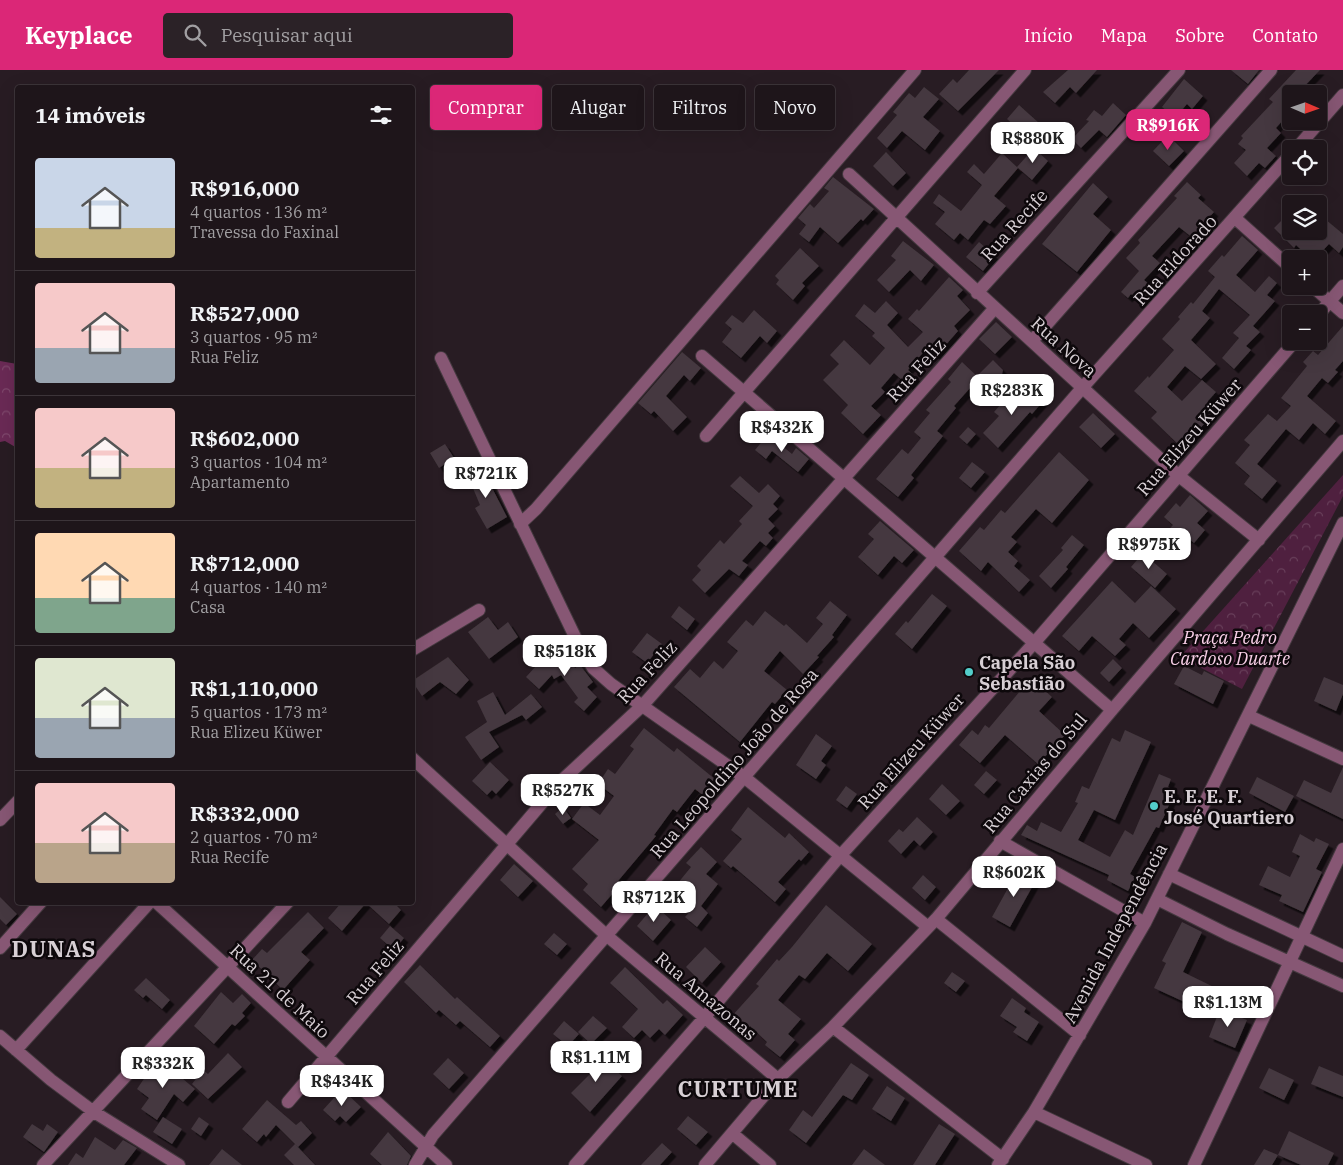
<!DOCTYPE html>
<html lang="pt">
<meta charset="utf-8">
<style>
body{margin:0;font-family:"IBM Plex Serif",serif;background:#2b2227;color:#f1f3f6;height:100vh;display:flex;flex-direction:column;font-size:19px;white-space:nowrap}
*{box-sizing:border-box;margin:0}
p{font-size:16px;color:#a19fa2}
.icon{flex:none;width:28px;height:28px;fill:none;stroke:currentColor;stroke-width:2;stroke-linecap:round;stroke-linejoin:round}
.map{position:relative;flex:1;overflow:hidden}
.side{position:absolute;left:15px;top:15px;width:400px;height:820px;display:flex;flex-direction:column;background:#1e151a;border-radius:5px;box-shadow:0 5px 20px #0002,0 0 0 1px #3c3439}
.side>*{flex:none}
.top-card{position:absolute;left:430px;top:15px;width:475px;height:45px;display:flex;gap:10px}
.needle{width:32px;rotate:92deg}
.tools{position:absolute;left:1282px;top:15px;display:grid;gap:10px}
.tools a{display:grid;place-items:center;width:45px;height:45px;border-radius:5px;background:#1e151a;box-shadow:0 5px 20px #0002,0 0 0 1px #3c3439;font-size:25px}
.price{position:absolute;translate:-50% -42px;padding:0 11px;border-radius:10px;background:#fff;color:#222;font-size:16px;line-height:32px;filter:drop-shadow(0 1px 2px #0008)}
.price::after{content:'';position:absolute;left:50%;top:30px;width:15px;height:11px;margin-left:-8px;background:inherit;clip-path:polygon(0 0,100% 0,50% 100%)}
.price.selected{background:#db2777;color:#fff}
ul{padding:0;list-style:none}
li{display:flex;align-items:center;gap:15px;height:125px;padding:0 20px}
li+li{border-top:1px solid #3c3439}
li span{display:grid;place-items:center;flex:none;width:140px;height:100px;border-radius:5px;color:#555}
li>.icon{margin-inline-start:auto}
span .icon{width:60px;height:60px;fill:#fffc;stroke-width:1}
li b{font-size:21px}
h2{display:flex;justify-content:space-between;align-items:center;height:60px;padding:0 20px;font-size:21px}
.chip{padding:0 18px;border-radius:5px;background:#1e151a;box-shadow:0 5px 20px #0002,0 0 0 1px #3c3439;font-size:18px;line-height:45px}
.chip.selected{background:#db2777;color:#fff}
header{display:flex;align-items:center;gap:30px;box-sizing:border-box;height:70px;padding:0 25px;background:#db2777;color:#fff}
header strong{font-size:24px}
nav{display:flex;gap:28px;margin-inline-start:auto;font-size:18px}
.search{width:350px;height:45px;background:#2b2227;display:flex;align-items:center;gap:12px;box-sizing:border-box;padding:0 18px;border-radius:5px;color:#a19fa2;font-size:19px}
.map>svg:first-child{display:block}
.forest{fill:url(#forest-crowns)}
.park{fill:url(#park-crowns)}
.building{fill:#44383f;filter:url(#shadow)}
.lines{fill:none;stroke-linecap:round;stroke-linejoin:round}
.minor-casing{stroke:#44393f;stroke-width:14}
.minor{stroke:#875774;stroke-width:12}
.poi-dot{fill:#53cdca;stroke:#0d080b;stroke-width:2}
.labels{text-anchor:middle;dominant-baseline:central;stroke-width:5;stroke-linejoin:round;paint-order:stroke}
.street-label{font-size:18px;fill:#d7cfd4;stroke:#0d080b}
.park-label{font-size:18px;font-style:italic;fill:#f9d0e8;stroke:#0d080b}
.poi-label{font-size:18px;font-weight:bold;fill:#d7cfd4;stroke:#0d080b;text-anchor:start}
.district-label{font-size:22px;font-weight:bold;letter-spacing:1px;fill:#d7cfd4;stroke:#0d080b}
</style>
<header>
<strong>Keyplace</strong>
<div class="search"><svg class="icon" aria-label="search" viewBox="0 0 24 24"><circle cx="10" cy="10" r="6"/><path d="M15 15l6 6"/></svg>Pesquisar aqui</div>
<nav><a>Início</a><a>Mapa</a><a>Sobre</a><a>Contato</a></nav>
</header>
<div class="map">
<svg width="1343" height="1095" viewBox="0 0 1343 1095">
<defs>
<pattern id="forest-crowns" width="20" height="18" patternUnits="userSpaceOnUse" patternTransform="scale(1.25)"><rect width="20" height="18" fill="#6a2a55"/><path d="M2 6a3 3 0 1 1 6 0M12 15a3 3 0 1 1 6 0" fill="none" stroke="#7f486d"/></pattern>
<pattern id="park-crowns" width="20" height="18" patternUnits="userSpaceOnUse" patternTransform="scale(1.25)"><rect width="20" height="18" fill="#4f203f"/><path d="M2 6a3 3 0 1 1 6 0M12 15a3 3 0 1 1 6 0" fill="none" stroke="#683f5a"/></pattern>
<filter id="shadow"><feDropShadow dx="4.5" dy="4.5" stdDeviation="0" flood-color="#0009"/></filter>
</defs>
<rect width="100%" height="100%" fill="#281c23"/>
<path class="forest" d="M0,291L17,294V378L5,371L0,372Z"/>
<path class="park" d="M1343,405V426L1242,619L1180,587Z"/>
<path class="building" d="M969,0H999L958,41L939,24L953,9L957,13Z
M1068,0H1097L1076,23L1070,17L1055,33L1043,22Z
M1231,0H1259L1248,14Z
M1296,0H1320L1297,24H1291V41L1276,58L1281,63L1267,78L1276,86L1265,98L1259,93L1247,106L1234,93L1246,80L1238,74L1243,68L1241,66L1273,32L1269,29Z
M1184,9L1203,26L1192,39L1187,34L1175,48L1162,37Z
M924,17L939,29L923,47L940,61L925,80L902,61L887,78L877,68L897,45L893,42L909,23L915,28Z
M1113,33L1126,45L1107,67L1099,60L1081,78L1072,69L1089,51L1086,50L1094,40L1102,46Z
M1019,35L1039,53L1027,67L1007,49Z
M1168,65L1184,81L1169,96L1153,81Z
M1034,78L1048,91L1032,110L1017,97Z
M886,82L906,103L893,116L873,96Z
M1002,83L1018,98L994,126L1006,136L990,154L984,150L968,170L960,163L954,170L935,154L945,142L933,133L939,124L961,141L982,115L967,102L974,94L984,104Z
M833,107L874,139L863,151L861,149L838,173L820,157L809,172L799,164L806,155L798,148L810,134L814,138L829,121L824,118Z
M1187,112L1201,125L1198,128L1214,142L1205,152L1211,157L1198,172L1179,157L1152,186L1160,193L1144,210L1154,218L1142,233L1131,224L1128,228L1121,222L1139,201L1126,188L1140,173L1138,170L1177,128L1174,126Z
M1093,113L1108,127L1093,144L1111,160L1077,202L1042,174Z
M1319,144L1343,164V177L1339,183L1329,174L1315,189H1311L1296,175L1294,178L1274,158L1285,147L1291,152V161H1319Z
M1242,166L1258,180L1236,205L1255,222L1269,206L1277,213L1267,225L1275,231L1253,256L1260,262L1246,276L1251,280L1234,299L1222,288L1239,268L1233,263L1250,245L1219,219L1202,241L1210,248L1191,270L1216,294L1201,309L1185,296L1167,317L1182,331L1202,310L1216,322L1208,331L1210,333L1197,346L1205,353L1182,378L1151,348L1157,342L1134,321L1148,306L1149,308L1174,280L1162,269L1180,249L1178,247L1191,232L1193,234L1215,207L1208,201L1222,185L1224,187Z
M903,171L934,195L921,211L910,200L889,222L877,210L896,190L891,186Z
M979,172L995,186L983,201L966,187Z
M800,178L819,196L802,213L805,216L793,230L776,214L779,210L775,206Z
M949,207L963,220L957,226L970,240L954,256L958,261L936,286L927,278L908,300L918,309L910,317L894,303L881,318L885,322L871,336L881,345L863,364L841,343L848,335L823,310L839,294L830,285L844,270L870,295L885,278L872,266L875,263L855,246L864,234L875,243L886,231L898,243L887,255L908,277L923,262L908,249L917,239L919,241Z
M754,240L777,261L767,273L760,266L741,288L722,272L732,259L725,253L732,245L743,253Z
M996,252L1012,267L995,284L979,269Z
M1343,256V291L1335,300L1338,302L1328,313L1322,308L1307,326L1336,351L1325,364L1313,353L1299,370L1286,359L1257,394L1277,411L1262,429L1244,414L1250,406L1235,393L1250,375L1244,370L1268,344L1277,351L1291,336L1281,328L1307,296L1303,292L1313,281L1318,285Z
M682,282L701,298L690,311L684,305L666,326L687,347L673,361L654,341L651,344L638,333Z
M993,290L1003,300L1001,309L991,318L978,305Z
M962,292L979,308L954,336L956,338L937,361L943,366L911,405L914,408L898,427L876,409L902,379L908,384L921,368L914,362L930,343L926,340L951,312L948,309Z
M1031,317L1045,329L1032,344L1030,342L998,378L983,363L999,346L994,342L1008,326L1017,334Z
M1093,343L1115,364L1101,378L1079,357Z
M968,357L976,364L967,374L959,367Z
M768,364L792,384L796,378L809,389L798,402L772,381L766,389L755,380Z
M445,374L454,388L439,398L430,383Z
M1059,382L1089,410L1052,453L1036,439L1011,467L1017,472L1008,482L1018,491L1014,496L1030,510L1019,522L988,492L981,501L959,481L980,457L984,460L1001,440L1005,443Z
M972,392L985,402L971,418L959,408Z
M477,394L483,410L487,408L507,447L487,459L475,438L480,435L465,399Z
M740,406L759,423L768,414L780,426L773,434L778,439L768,449L775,456L768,463L773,468L766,476L760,471L742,491L748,495L739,506L729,499L705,523L692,510L701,500L697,496L720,470L724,474L742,454L739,451L753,436L730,416Z
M1190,425L1208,441L1197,453L1205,460L1194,473L1188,468L1172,484L1158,471L1173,455L1164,447L1176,433L1180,437Z
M880,451L914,480L902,493L894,486L878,505L858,487L874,469L868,464Z
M1072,465L1084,475L1066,497L1068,499L1051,518L1039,506L1063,480L1061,478Z
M1143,483L1167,504L1155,518L1131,497Z
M1112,511L1135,533L1151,516L1176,539L1149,568L1133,553L1119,569L1126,575L1115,586L1092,566L1079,581L1062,566Z
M932,524L947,536L912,579L895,564L906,551L908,553Z
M830,531L847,545L832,565L834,567L817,586L819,587L803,604L780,581L764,601L787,620L775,634L772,632L740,672L674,617L690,599L700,608L714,591L723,599L738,581L727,572L746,550L753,556L765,541L784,556L786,554L807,573L823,554L816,548Z
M679,536L695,549L687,560L671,547Z
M488,547L498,560L508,552L518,567L489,589L468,562Z
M647,563L662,574L647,593L632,582Z
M563,579L575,598L580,595L593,612L587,617L597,627L584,641L574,632L578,628L561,605L554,609L552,605L539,619L526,607L536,596Z
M448,587L469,610L456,624L440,612L422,626L412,611Z
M1113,589L1122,598L1109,612L1100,603Z
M1184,596L1202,605L1204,601L1224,611L1213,634L1174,614Z
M1324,607L1343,615V624L1336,641L1314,631Z
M1031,608L1052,627L1039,641L1065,665L1038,694L1005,665L980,693L959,675L972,660L978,665L985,655L989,658Z
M493,622L505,645L531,624L542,637L526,650L522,645L489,662L499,677L481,690L465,667L487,652L477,631Z
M644,658L674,682L677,678L716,710L704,726L695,719L677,742L673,739L654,765L656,766L618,811L621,814L601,837L583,820L588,814L572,799L599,770L572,749L584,733L600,745L614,726L598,714L608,699L615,704L634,679L630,676Z
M1125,660L1151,672L1115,750L1094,740L1078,770L1110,787L1125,760L1133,765L1159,704L1171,709L1168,717L1175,721L1159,758L1156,757L1130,804L1135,807L1128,821L1107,810L1109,805L1021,765L1027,755L1037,761L1041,752L1061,762L1078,733L1075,732L1082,716L1089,719L1112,668L1120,672Z
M816,664L832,676L821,691L826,695L816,709L796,695Z
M490,692L509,710L496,724L492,720L487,725L472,711Z
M1343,697V749L1296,726L1304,710L1331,723Z
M986,701L997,710L984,724L974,715Z
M1257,707L1294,726L1285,742L1249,723Z
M942,714L960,731L946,745L929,729Z
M846,716L857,724L847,738L836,730Z
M563,737L571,748L563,754L555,744Z
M748,737L785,768L789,763L809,782L801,791L799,789L778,812L786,819L775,832L733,796L731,798L723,791L742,769L731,760Z
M917,747L933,762L920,776L914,770L901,784L888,771L899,759L903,762Z
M1300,764L1314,772L1316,768L1329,774L1316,799L1322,802L1303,842L1279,831L1282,825L1259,815L1268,796L1290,807L1300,786L1292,782Z
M701,777L717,792L706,804L718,814L701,836L708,843L697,857L685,847L694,837L673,819L691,797L686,793Z
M514,794L533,811L518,827L500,810Z
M1018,800L1036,810L1010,857L992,847Z
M923,805L936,817L925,830L912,818Z
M0,827L17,844L6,855L0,849Z
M342,832H393L401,840L389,854L366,833L342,861L328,848Z
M655,835L671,850L653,871L637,856Z
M826,835L872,874L848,901L827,883L805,909L799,905L778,930L801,949L788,964L795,970L780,987L765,975L767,972L750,956L747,959L732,946L759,916L756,914L777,889L779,891L792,877Z
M308,842L324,858L301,882L310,890L283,920L252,890L262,879L267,883Z
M1182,852L1202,862L1183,902L1220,920L1214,936L1194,927L1191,935L1154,918L1166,893L1162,891Z
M390,856L404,868L394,880L380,868Z
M554,863L567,874L557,885L544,874Z
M705,877L721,892L702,913L686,897Z
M420,895L455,929L457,927L500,966L490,977L460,951L456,955L439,940L436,943L404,912Z
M625,897L663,934L667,930L683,945L665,965L659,959L650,968L642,960L634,968L622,957L638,939L610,913Z
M952,902L965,911L956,922L944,913Z
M146,908L170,930L162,939L146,925L143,928L134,920Z
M221,922L233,933L242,924L251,933L242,943L245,946L235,956L232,954L214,974L194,956Z
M1012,928L1026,938L1024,942L1039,952L1027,971L1013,962L1017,957L1000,946Z
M1220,939L1247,950L1235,978L1209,967Z
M593,946L607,958L591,974L578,962Z
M564,951L579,964L568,976L553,964Z
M228,983L242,997L208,1029L192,1014L203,1000L208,1004Z
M598,984L622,1006L590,1042L571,1023L590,1004L585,999Z
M158,988L195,1019L183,1032L174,1024L157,1050L141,1039L149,1028L137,1019Z
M448,988L464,1003L449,1019L433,1004Z
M851,993L869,1005L852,1030L843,1025L806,1073L789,1060L803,1040L812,1047Z
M1319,996L1343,1006V1027L1311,1014Z
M1269,998L1294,1010L1284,1030L1259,1018Z
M887,1016L905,1028L891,1051L872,1039Z
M342,1019L361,1037L346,1052L340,1046L335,1051L323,1040Z
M267,1030L296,1055L301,1051L312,1063L298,1077L276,1055L266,1067L264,1064L257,1072L242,1059Z
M688,1046L708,1062L696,1075L677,1059Z
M163,1047L182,1059L172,1074L153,1062Z
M199,1047L209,1054L201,1066L191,1059Z
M32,1054L43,1061L47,1054L58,1062L44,1082L23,1067Z
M939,1054L955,1064L935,1095H913Z
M1289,1061L1334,1083L1328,1095H1301L1278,1085Z
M388,1062L411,1086L407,1095H382L370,1084Z
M95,1067L115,1080L123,1070L137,1078L124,1095H68L76,1083L83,1088Z
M662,1073L672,1082L660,1095H641Z
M295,1074L315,1095H294L284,1085Z
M222,1079L242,1095H209Z
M864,1079L885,1095H852Z
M1264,1079L1278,1085L1272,1095H1254Z"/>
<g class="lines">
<g class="minor-casing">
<path id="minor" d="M1296,79L1343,25
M849,104L1179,406L1259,470
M1235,148L1291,198
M1312,216L1343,243
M977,223L1179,0
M1319,244L1343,216
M1032,271L1271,0
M702,286L1112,640
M441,288L578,573L593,598L611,614L744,707L928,857
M706,366L1025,0
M520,454L536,439L915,0
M412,580L479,540
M1249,646L1343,689
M412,688L606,865L778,1009
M0,750L18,731
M1000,771L1145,853
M1169,804L1343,886
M1157,829L1227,864L1343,916
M156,832L446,1095
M936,849L1080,965
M0,878L41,832
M833,957L1003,1089
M0,966L51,1010L94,1042L179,1095
M16,980L150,832
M288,1032L559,713L643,635L994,239
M1034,1042L1146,1095
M733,1064L770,1095
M43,1095L288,832
M415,1095L433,1065L1083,317L1291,84
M575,1095L704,948L840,786L1035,572L1295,271
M705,1095L778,1009L833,957L936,849L1112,640L1343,371
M998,1095L1034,1042L1145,853L1343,453
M1194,1095L1343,779"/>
</g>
<use href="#minor" class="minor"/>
</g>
<g class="poi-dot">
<circle cx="969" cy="602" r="5"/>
<circle cx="1154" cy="736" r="5"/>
</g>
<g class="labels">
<g class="street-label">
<text transform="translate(1014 155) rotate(-48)">Rua Recife</text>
<text transform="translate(1175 190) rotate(-48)">Rua Eldorado</text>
<text transform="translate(1064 277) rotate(42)">Rua Nova</text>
<text transform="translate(916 300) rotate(-48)">Rua Feliz</text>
<text transform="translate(1189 367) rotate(-49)">Rua Elizeu Küwer</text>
<text transform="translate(647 602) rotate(-47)">Rua Feliz</text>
<text transform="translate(911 681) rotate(-48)">Rua Elizeu Küwer</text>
<text transform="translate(734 693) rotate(-49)">Rua Leopoldino João de Rosa</text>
<text transform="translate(1035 703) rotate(-50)">Rua Caxias do Sul</text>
<text transform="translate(1115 863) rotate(-62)">Avenida Independência</text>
<text transform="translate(375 902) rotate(-50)">Rua Feliz</text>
<text transform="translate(280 921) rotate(43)">Rua 21 de Maio</text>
<text transform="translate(706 926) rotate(40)">Rua Amazonas</text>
</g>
<g class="park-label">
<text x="1230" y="567">Praça Pedro<tspan x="1230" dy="21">Cardoso Duarte</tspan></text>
</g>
<g class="poi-label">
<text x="979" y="592">Capela São<tspan x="979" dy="21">Sebastião</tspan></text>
<text x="1164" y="726">E. E. E. F.<tspan x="1164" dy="21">José Quartiero</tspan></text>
</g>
<g class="district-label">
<text x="54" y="878">DUNAS</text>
<text x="738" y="1018">CURTUME</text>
</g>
</g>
</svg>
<div class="tools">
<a><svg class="needle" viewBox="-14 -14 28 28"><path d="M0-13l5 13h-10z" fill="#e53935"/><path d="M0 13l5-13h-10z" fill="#a19fa2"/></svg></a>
<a><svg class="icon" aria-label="locate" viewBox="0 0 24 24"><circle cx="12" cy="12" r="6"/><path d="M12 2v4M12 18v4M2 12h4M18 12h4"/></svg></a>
<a><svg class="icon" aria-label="layers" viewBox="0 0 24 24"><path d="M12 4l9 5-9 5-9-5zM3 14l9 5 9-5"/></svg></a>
<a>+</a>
<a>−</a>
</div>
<b class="price selected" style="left:1168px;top:81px">R$916K</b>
<b class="price" style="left:1033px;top:94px">R$880K</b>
<b class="price" style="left:1012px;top:346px">R$283K</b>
<b class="price" style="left:782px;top:383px">R$432K</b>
<b class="price" style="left:486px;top:429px">R$721K</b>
<b class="price" style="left:1149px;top:500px">R$975K</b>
<b class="price" style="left:565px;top:607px">R$518K</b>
<b class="price" style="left:563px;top:746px">R$527K</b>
<b class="price" style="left:1014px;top:828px">R$602K</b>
<b class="price" style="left:654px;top:853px">R$712K</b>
<b class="price" style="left:1228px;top:958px">R$1.13M</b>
<b class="price" style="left:596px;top:1013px">R$1.11M</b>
<b class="price" style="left:163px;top:1019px">R$332K</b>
<b class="price" style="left:342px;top:1037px">R$434K</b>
<div class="top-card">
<a class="chip selected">Comprar</a>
<a class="chip">Alugar</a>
<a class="chip">Filtros</a>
<a class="chip">Novo</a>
</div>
<section class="side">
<h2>14 imóveis<svg class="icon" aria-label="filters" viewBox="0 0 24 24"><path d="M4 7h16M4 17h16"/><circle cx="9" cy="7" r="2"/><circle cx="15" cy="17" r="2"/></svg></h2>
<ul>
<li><span style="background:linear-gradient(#c9d6e8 70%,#c2b280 0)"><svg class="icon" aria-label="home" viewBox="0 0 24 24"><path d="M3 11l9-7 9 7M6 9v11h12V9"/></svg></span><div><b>R$916,000</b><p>4 quartos · 136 m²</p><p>Travessa do Faxinal</p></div></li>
<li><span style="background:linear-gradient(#f6c9c9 65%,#9aa5b1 0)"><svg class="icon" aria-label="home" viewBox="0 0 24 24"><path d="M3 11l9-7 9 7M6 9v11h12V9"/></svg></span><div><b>R$527,000</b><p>3 quartos · 95 m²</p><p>Rua Feliz</p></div></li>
<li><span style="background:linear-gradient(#f6c9c9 60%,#c2b280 0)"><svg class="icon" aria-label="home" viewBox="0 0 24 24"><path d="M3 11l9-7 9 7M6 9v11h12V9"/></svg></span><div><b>R$602,000</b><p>3 quartos · 104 m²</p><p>Apartamento</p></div></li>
<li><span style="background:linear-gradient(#ffd9b3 65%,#7fa58c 0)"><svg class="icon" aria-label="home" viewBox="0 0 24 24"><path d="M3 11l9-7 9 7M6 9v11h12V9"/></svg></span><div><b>R$712,000</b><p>4 quartos · 140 m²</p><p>Casa</p></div></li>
<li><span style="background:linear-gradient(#dfe7d0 60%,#9aa5b1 0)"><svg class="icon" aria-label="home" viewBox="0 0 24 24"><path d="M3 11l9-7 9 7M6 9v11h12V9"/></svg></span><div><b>R$1,110,000</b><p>5 quartos · 173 m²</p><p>Rua Elizeu Küwer</p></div></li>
<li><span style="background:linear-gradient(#f6c9c9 60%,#b9a48a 0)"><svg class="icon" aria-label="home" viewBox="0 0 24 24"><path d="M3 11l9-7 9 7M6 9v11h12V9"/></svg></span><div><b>R$332,000</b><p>2 quartos · 70 m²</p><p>Rua Recife</p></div></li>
</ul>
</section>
</div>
